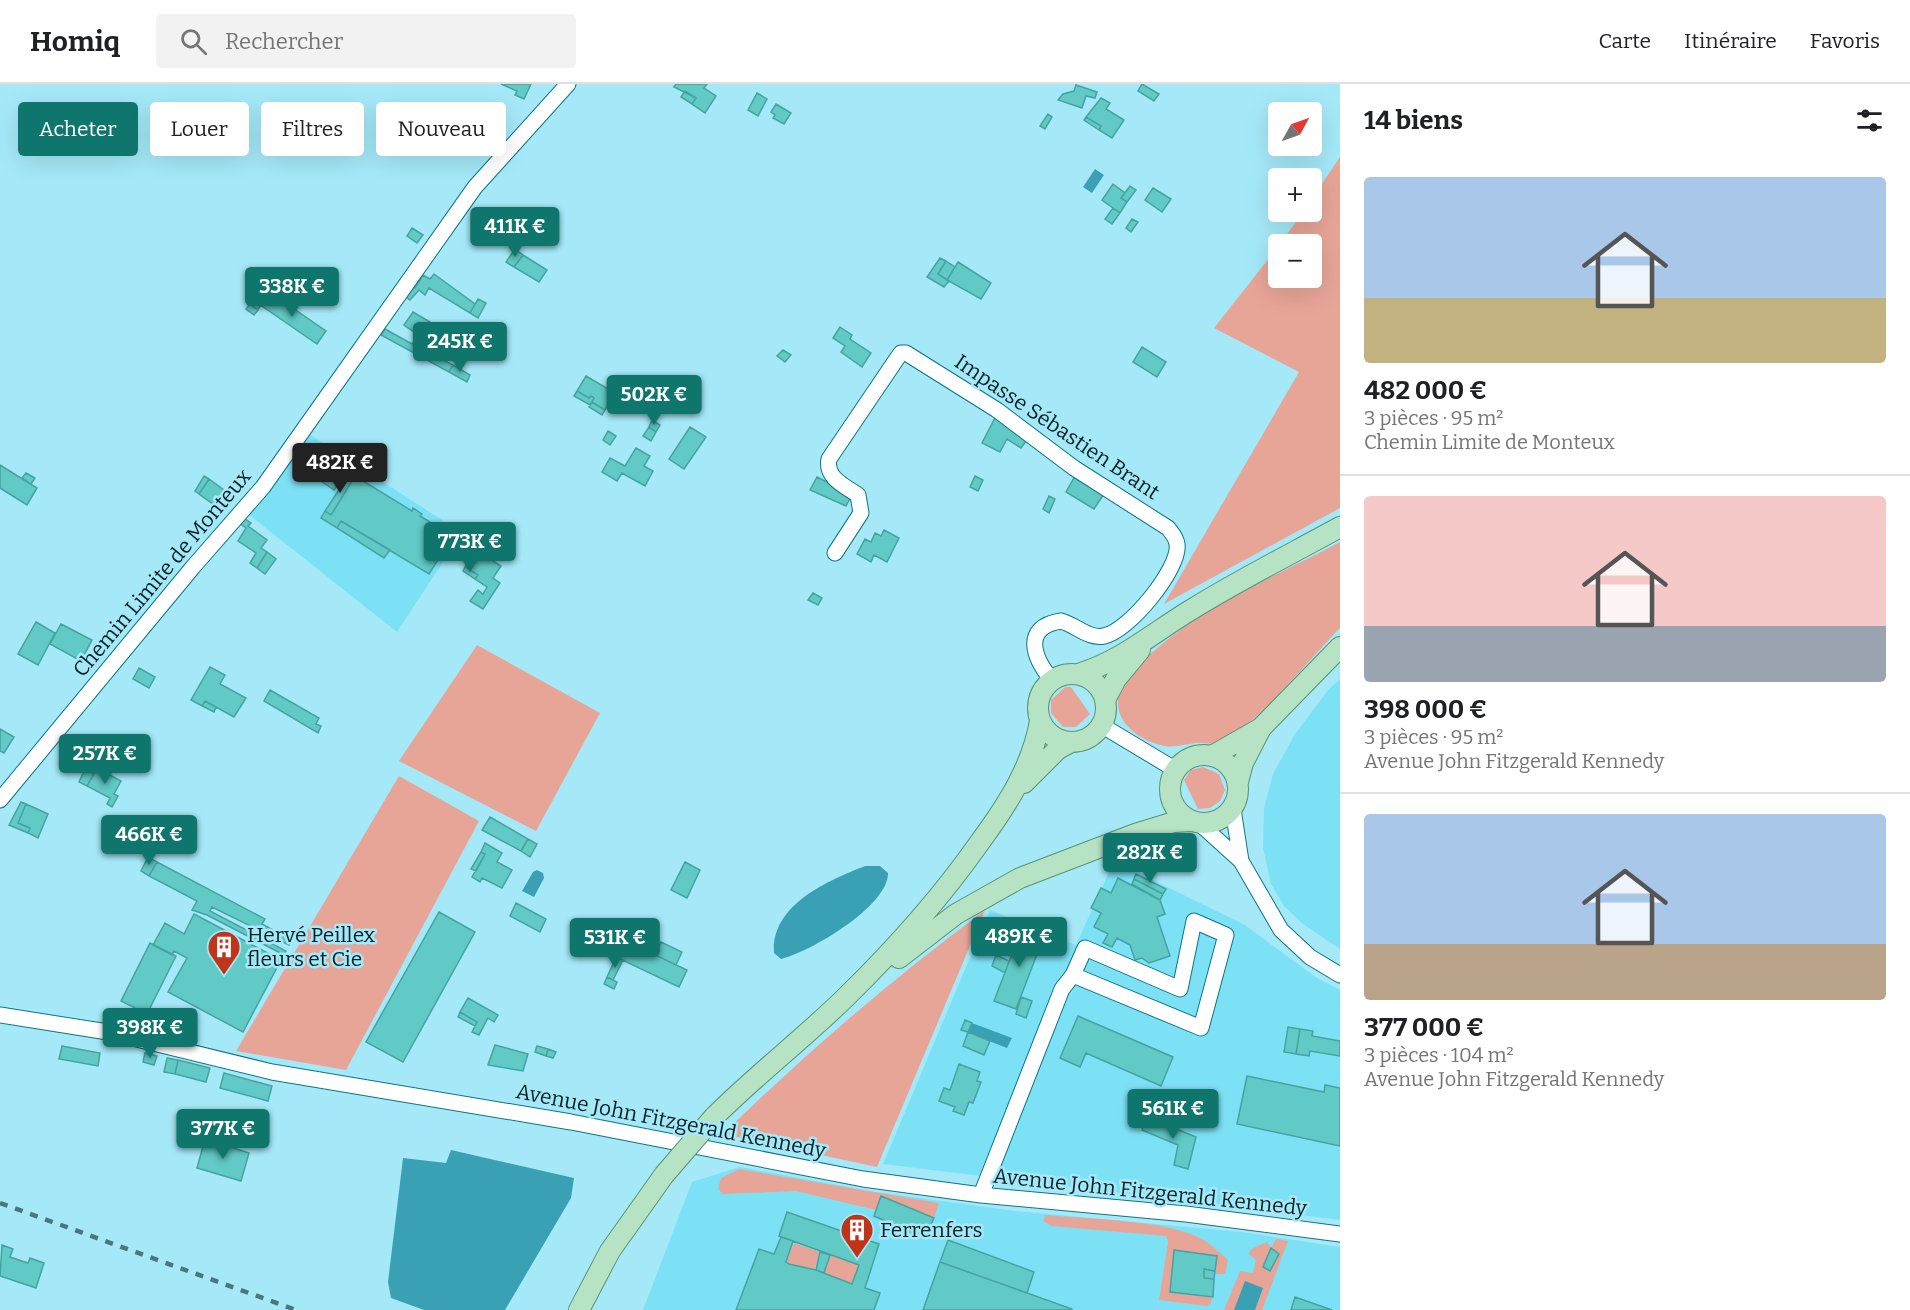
<!DOCTYPE html>
<html lang="fr">
<meta charset="utf-8">
<style>
body{margin:0;font-family:Bitter,serif;background:#f2f2f2;color:#202124;height:100vh;display:flex;flex-direction:column;font-size:22px;white-space:nowrap}
*{box-sizing:border-box;margin:0}
p{font-size:20px;color:#757577}
.icon{flex:none;width:33px;height:33px;fill:none;stroke:currentColor;stroke-width:2;stroke-linecap:round;stroke-linejoin:round}
.map{position:relative;flex:1;overflow:hidden}
.drawer{display:flex;flex-direction:column;background:#fff;width:570px}
.drawer>*{flex:none}
.guide{position:absolute;left:18px;top:18px;width:570px;height:54px;display:flex;gap:12px}
.needle{width:39px;rotate:50deg}
.tools{position:absolute;left:1268px;top:18px;display:grid;gap:12px}
.tools a{display:grid;place-items:center;width:54px;height:54px;border-radius:6px;background:#fff;box-shadow:0 6px 24px #0002;font-size:30px}
.price{position:absolute;translate:-50% -51px;padding:0 14px;border-radius:6px;background:#0f766e;color:#fff;font-size:20px;line-height:39px;filter:drop-shadow(0 2px 3px #0008)}
.price::after{content:'';position:absolute;left:50%;top:36px;width:18px;height:14px;margin-left:-9px;background:inherit;clip-path:polygon(0 0,100% 0,50% 100%)}
.price.current{background:#222;color:#fff}
ul{padding:0;list-style:none}
li{display:grid;align-content:center;gap:12px;height:318px;padding:0 24px}
li+li{border-top:2px solid #e0e0e0}
li span{display:grid;place-items:center;height:186px;border-radius:6px;color:#555}
li>.icon{margin-inline-start:auto}
span .icon{width:108px;height:108px;fill:#fffc;stroke-width:1}
li b{font-size:26px}
h2{display:flex;justify-content:space-between;align-items:center;height:72px;padding:0 24px;font-size:26px}
.tag{padding:0 21px;border-radius:6px;background:#fff;box-shadow:0 6px 24px #0002;font-size:21px;line-height:54px}
.tag.current{background:#0f766e;color:#fff}
header{display:flex;align-items:center;gap:36px;box-sizing:border-box;height:84px;padding:0 30px;background:#fff;border-bottom:2px solid #e0e0e0}
header strong{font-size:28px}
nav{display:flex;gap:33px;margin-inline-start:auto;font-size:21px}
.search{width:420px;height:54px;background:#f2f2f2;display:flex;align-items:center;gap:15px;box-sizing:border-box;padding:0 21px;border-radius:6px;color:#757577;font-size:22px}
main{display:flex;flex:1;min-height:0}
.map>svg:first-child{display:block}
.built{fill:#7de1f6}
.green{fill:#e7a597}
.water{fill:#3aa1b4}
.building{fill:#61c9c6;stroke:#45a3a1;stroke-width:1.5}
.lines{fill:none;stroke-linecap:round;stroke-linejoin:round}
.minor-casing{stroke:#0a7586;stroke-width:17}
.major-casing{stroke:#589372;stroke-width:22}
.minor{stroke:#fff;stroke-width:15}
.major{stroke:#b5e3c3;stroke-width:20}
.rail{stroke:#497680;stroke-width:4.5;stroke-dasharray:8 8;stroke-linecap:butt}
.major-bridge-casing{stroke:#589372;stroke-width:22;stroke-linecap:butt}
.major-bridge{stroke:#b5e3c3;stroke-width:20}
.labels{text-anchor:middle;dominant-baseline:central;stroke-width:5;stroke-linejoin:round;paint-order:stroke}
.street-label{font-size:21px;fill:#052127;stroke:#a5e9f8}
.poi-label{font-size:21px;fill:#052127;stroke:#a5e9f8;text-anchor:start}
</style>
<header>
<strong>Homiq</strong>
<div class="search"><svg class="icon" aria-label="search" viewBox="0 0 24 24"><circle cx="10" cy="10" r="6"/><path d="M15 15l6 6"/></svg>Rechercher</div>
<nav><a>Carte</a><a>Itinéraire</a><a>Favoris</a></nav>
</header>
<main>
<div class="map">
<svg width="1340" height="1226" viewBox="0 0 1340 1226">
<rect width="100%" height="100%" fill="#a5e9f8"/>
<path class="built" d="M309,350L462,449L397,548L248,430Z
M1340,595V865L1303,840L1284,822L1271,800L1263,764L1264,724L1273,690L1295,650L1328,606Z
M1114,777L1245,841L1317,894L1340,906V1136L883,1080L990,826L1076,861Z
M740,1083L876,1108L1015,1127L1242,1148L1340,1163V1226H643L692,1098Z"/>
<path class="green" d="M1340,73V424L1164,520L1299,288L1214,244L1278,163V194H1311V160H1280L1303,128H1311V116Z
M1340,458V544C1317,567 1246,653 1219,659C1211,661 1203,658 1196,659C1185,660 1176,664 1165,662C1129,655 1101,624 1130,591C1184,529 1269,496 1340,458Z
M477,561L600,629L536,747L399,677Z
M1065,603H1071L1090,630L1076,643H1063L1051,629V616Z
M1203,683L1219,690L1225,706L1220,717L1210,724L1198,725L1184,696L1191,686Z
M399,692L479,737L346,986L236,967Z
M985,826L877,1083L723,1050C805,970 892,895 985,826Z
M739,1085L939,1119L934,1134L882,1112L876,1126L796,1107L723,1110L718,1105L721,1094Z
M1045,1131C1086,1135 1169,1136 1202,1155C1211,1160 1220,1169 1228,1176L1225,1190H1216V1172L1174,1166L1170,1208L1212,1213L1211,1219L1207,1222L1159,1216L1168,1158L1166,1152L1052,1142L1043,1137Z
M1276,1155L1288,1157L1262,1226H1224L1240,1187L1253,1189L1256,1176L1249,1170L1251,1165L1267,1158L1271,1164Z
M794,1159L820,1168L814,1186L786,1178Z
M830,1171L859,1181L852,1200L824,1189Z"/>
<path class="water" d="M1095,85L1104,91L1092,109L1083,103Z
M865,782H880L888,789C889,822 809,869 781,875L774,869C771,821 827,797 865,782Z
M537,786L543,789L544,794L534,813L522,807L533,788Z
M972,939L1012,954L1007,964L968,949Z
M451,1066L574,1094L571,1114L505,1226H424L391,1214L388,1198L403,1074L446,1079Z
M1245,1197L1263,1204L1255,1226H1234Z"/>
<path class="building" d="M501,0H531L524,15L515,11L517,7Z
M676,0H707L704,4L716,12L705,29L692,20L696,14L674,3Z
M1142,0L1159,10L1154,17L1138,7Z
M1076,1L1097,8L1095,14L1086,12L1082,24L1058,16L1063,10L1074,7Z
M685,7L696,14L692,20L681,13Z
M757,9L767,15L758,32L748,26Z
M1101,14L1110,19L1106,25L1124,36L1112,54L1099,46L1101,42L1086,33Z
M776,20L791,29L784,40L773,34L775,31L771,28Z
M1048,30L1052,33L1045,45L1040,42Z
M1086,33L1101,42L1099,46L1084,36Z
M1113,100L1125,109L1121,114L1127,118L1120,129L1102,116Z
M1130,102L1136,106L1127,118L1121,114Z
M1153,104L1171,115L1162,128L1145,116Z
M1113,124L1120,129L1112,140L1105,135Z
M1132,135L1138,138L1131,148L1126,144Z
M412,144L423,151L417,159L407,152Z
M515,165L523,171L514,183L506,178Z
M523,171L547,186L539,198L514,183Z
M940,174L946,177L938,190L949,197L944,203L927,193Z
M946,177L955,183L947,196L938,190Z
M958,178L991,199L981,215L947,196Z
M434,190L475,220L470,229L429,204L425,211L419,206L410,216L405,212L412,202L415,204L423,191L430,195Z
M263,202L268,207L258,226L250,220Z
M268,207L326,247L317,260L259,220Z
M478,215L486,219L478,234L470,229Z
M250,220L258,226L254,231L246,225Z
M413,228L430,238L424,247L418,243L414,248L404,241Z
M840,243L852,251L850,255L871,269L862,283L841,268L845,262L833,254Z
M385,245L412,260L415,256L428,263L426,267L453,281L449,288L381,251Z
M1142,263L1166,278L1157,293L1133,278Z
M783,266L791,271L785,278L777,272Z
M453,281L470,291L467,298L449,288Z
M586,292L615,309L605,326L592,318L594,314L591,312L589,314L577,307Z
M577,307L589,314L591,312L594,314L590,321L574,312Z
M592,318L605,326L602,331L589,323Z
M996,332L1027,356L1021,364L1007,355L1000,368L982,359Z
M652,336L660,341L656,348L649,343Z
M649,343L656,348L651,357L643,352Z
M690,343L706,353L684,385L669,375Z
M608,347L616,352L610,361L603,356Z
M636,364L650,372L644,382L653,387L645,402L622,389L617,397L602,388L610,374L625,382Z
M315,365L348,387L334,406L302,384Z
M0,381L37,404L27,421L0,404Z
M26,389L35,394L31,400L22,394Z
M350,389L355,392L331,431L325,427Z
M204,392L209,395L199,410L195,407Z
M355,392L412,427L413,424L422,430L420,432L453,452L429,490L341,437L337,444L321,434L325,427L331,431Z
M975,392L983,396L978,407L970,403Z
M1075,392L1104,410L1094,425L1066,408Z
M817,393L852,411L846,422L810,406Z
M209,395L235,414L224,428L199,410Z
M1049,412L1055,415L1049,429L1043,425Z
M244,434L251,439L248,442L267,456L261,464L267,468L257,484L250,479L256,469L238,457L246,444L239,439Z
M341,437L390,466L384,474L337,444Z
M884,446L899,454L887,478L874,471L871,478L857,470L865,455L871,458L875,449L881,452Z
M476,466L501,482L493,494L500,499L483,525L470,517L478,506L483,510L487,503L475,495L478,491L465,483Z
M267,468L276,475L265,490L257,484Z
M465,483L478,491L475,495L463,487Z
M813,509L822,514L818,521L808,516Z
M36,538L55,549L38,581L18,570Z
M61,540L92,556L81,577L50,560Z
M210,583L225,591L220,600L246,614L234,633L205,617L202,622L191,616Z
M139,584L155,593L149,604L133,595Z
M270,606L319,634L316,640L321,642L318,649L264,617Z
M205,617L216,623L214,628L202,622Z
M0,645L14,653L4,669L0,667Z
M97,684L121,697L114,710L118,712L112,723L107,720L110,714L87,702Z
M85,685L94,690L87,702L79,698Z
M21,718L26,720L18,739L30,744L28,749L9,741Z
M26,720L48,730L38,754L28,749L30,744L18,739Z
M490,733L528,755L521,767L482,746Z
M528,755L537,760L530,773L521,767Z
M485,759L502,769L497,778L512,786L502,804L482,794L480,798L472,793L485,770L481,768Z
M481,768L485,770L476,787L471,785Z
M148,773L157,778L149,792L141,787Z
M157,778L265,835L262,840L291,856L289,861L212,823L210,827L286,867L284,871L207,831L192,826L197,817L149,792Z
M685,778L700,786L687,814L671,806Z
M1136,790L1166,805L1163,810L1134,795Z
M1118,794L1160,816L1165,830L1157,833L1170,872L1149,879L1142,874L1135,876L1130,861L1117,854L1112,863L1103,859L1108,850L1094,843L1101,829L1091,824L1101,804L1111,809Z
M1134,795L1163,810L1160,816L1132,800Z
M516,819L546,835L540,848L510,832Z
M439,828L475,848L403,978L366,958Z
M194,830L281,876L243,948L168,908L187,874L174,867L172,871L153,861L165,839L184,850Z
M1022,844L1044,852L1016,925L994,917Z
M628,858L687,886L679,903L620,875Z
M661,858L682,868L676,881L655,871Z
M150,859L176,872L147,930L121,917Z
M996,871L1009,877L1005,889L992,882Z
M616,874L623,876L613,896L607,893Z
M607,893L617,898L614,905L604,900Z
M1021,913L1032,917L1026,934L1016,930Z
M468,914L498,931L494,938L488,934L479,951L472,948L477,938L460,928Z
M460,928L477,938L475,942L458,933Z
M1078,932L1173,973L1161,1002L1086,969L1080,983L1060,974Z
M965,936L972,939L968,948L961,946Z
M1288,943L1300,945L1296,970L1284,968Z
M1300,945L1313,947L1312,952L1340,957V972L1310,967L1309,972L1296,970Z
M968,948L990,957L984,971L963,962Z
M495,961L528,970L523,987L488,981Z
M62,962L100,969L98,982L59,975Z
M537,962L548,965L546,972L535,968Z
M548,965L556,968L553,974L546,972Z
M145,969L157,972L154,981L143,978Z
M167,974L178,976L175,990L164,988Z
M178,976L210,984L206,998L175,990Z
M959,980L980,988L977,997L981,998L973,1019L969,1018L964,1031L953,1027L955,1023L939,1017L944,1004L950,1006Z
M224,989L272,1002L268,1017L220,1004Z
M1247,992L1324,1008L1325,1001L1340,1004V1062L1237,1040Z
M1147,1033L1196,1053L1188,1085L1174,1081L1178,1061L1142,1046Z
M205,1055L249,1069L241,1097L197,1084Z
M881,1112L934,1134L925,1154L874,1132Z
M787,1128L879,1160L865,1204L880,1209L874,1226H736L759,1165L774,1170L781,1153L793,1157L786,1178L789,1180L816,1186L852,1200L859,1181L779,1152Z
M948,1156L1034,1188L1027,1209L940,1178Z
M2,1161L13,1165L10,1173L28,1179L30,1174L44,1179L36,1204L0,1192Z
M1271,1164L1279,1170L1270,1187L1263,1183Z
M1174,1166L1217,1172L1215,1187L1204,1185V1194L1214,1195L1213,1213L1170,1208Z
M820,1168L830,1171L824,1189L816,1186Z
M940,1178L1072,1225V1226H923Z
M1204,1185L1215,1187L1214,1195L1204,1194Z
M1295,1213L1332,1226H1291Z"/>
<g class="lines">
<g class="minor-casing">
<path id="minor" d="M835,469L861,429L858,411C845,402 825,394 829,375L898,273L901,269H906L997,326L1074,384L1168,444C1172,449 1176,453 1177,460C1181,484 1128,548 1104,552C1088,555 1076,541 1061,537C1021,543 1034,575 1052,596
M1101,641L1176,686
M0,716L193,483L263,403L475,103L568,0
M1233,725L1241,777
M1200,740L1241,777L1281,846L1310,873L1340,891
M0,931L108,948L272,988L571,1038L863,1095L981,1111L1186,1130L1340,1150
M981,1111L1062,905L1073,891L1201,944L1226,851L1194,837L1180,905L1085,864L1073,891"/>
</g>
<g class="major-casing">
<path id="major" d="M1078,590C1122,577 1155,547 1194,524C1241,495 1291,470 1340,443
M1038 624a34 34 0 1 1 68 0a34 34 0 1 1-68 0Z
M1105,616L1116,595L1140,566
M1170 705a34 34 0 1 1 68 0a34 34 0 1 1-68 0Z
M1212,672L1261,644L1340,563
M1238,698L1243,679L1260,646
M1024,699L1058,665L1071,658
M899,874L956,830L1020,794L1135,750L1174,738L1191,737
M714,1033C756,991 803,955 846,913C895,865 940,815 980,758C1007,721 1032,683 1040,637
M579,1226L610,1167L664,1091"/>
</g>
<use href="#minor" class="minor"/>
<use href="#major" class="major"/>
<path class="rail" d="M0,1119L296,1226"/>
<g class="major-bridge-casing">
<path id="major-bridge" d="M664,1091L714,1033"/>
</g>
<use href="#major-bridge" class="major-bridge"/>
</g>
<defs>
<g id="building-pin" transform="scale(1.725)"><path d="M0 17L-7.5 6A9.5 9.5 0 1 1 7.5 6Z" fill="#c0351a" stroke="#a5e9f8"/><path d="M-4-6H4V6H1V3H-1V6H-4ZM-2.5-4.3h1.7v1.8h-1.7ZM.8-4.3h1.7v1.8H.8ZM-2.5-1h1.7V.8h-1.7ZM.8-1h1.7V.8H.8Z" fill="#fff"/></g>
</defs>
<g fill-rule="evenodd">
<use href="#building-pin" x="224" y="863"/>
<use href="#building-pin" x="857" y="1146"/>
</g>
<g class="labels">
<g class="street-label">
<text transform="translate(1057 343) rotate(34)">Impasse Sébastien Brant</text>
<text transform="translate(162 489) rotate(-50)">Chemin Limite de Monteux</text>
<text transform="translate(671 1037) rotate(11)">Avenue John Fitzgerald Kennedy</text>
<text transform="translate(1150 1108) rotate(6)">Avenue John Fitzgerald Kennedy</text>
</g>
<g class="poi-label">
<text x="247" y="851">Hervé Peillex<tspan x="247" dy="24">fleurs et Cie</tspan></text>
<text x="880" y="1146">Ferrenfers</text>
</g>
</g>
</svg>
<div class="tools">
<a><svg class="needle" viewBox="-14 -14 28 28"><path d="M0-13l5 13h-10z" fill="#e53935"/><path d="M0 13l5-13h-10z" fill="#757577"/></svg></a>
<a>+</a>
<a>−</a>
</div>
<b class="price" style="left:515px;top:174px">411K €</b>
<b class="price" style="left:292px;top:234px">338K €</b>
<b class="price" style="left:460px;top:289px">245K €</b>
<b class="price" style="left:654px;top:342px">502K €</b>
<b class="price current" style="left:340px;top:410px">482K €</b>
<b class="price" style="left:470px;top:489px">773K €</b>
<b class="price" style="left:105px;top:701px">257K €</b>
<b class="price" style="left:149px;top:782px">466K €</b>
<b class="price" style="left:1150px;top:800px">282K €</b>
<b class="price" style="left:1019px;top:884px">489K €</b>
<b class="price" style="left:615px;top:885px">531K €</b>
<b class="price" style="left:150px;top:975px">398K €</b>
<b class="price" style="left:1173px;top:1056px">561K €</b>
<b class="price" style="left:223px;top:1076px">377K €</b>
<div class="guide">
<a class="tag current">Acheter</a>
<a class="tag">Louer</a>
<a class="tag">Filtres</a>
<a class="tag">Nouveau</a>
</div>
</div>
<section class="drawer">
<h2>14 biens<svg class="icon" aria-label="filters" viewBox="0 0 24 24"><path d="M4 7h16M4 17h16"/><circle cx="9" cy="7" r="2"/><circle cx="15" cy="17" r="2"/></svg></h2>
<ul>
<li><span style="background:linear-gradient(#a9c7e8 65%,#c2b280 0)"><svg class="icon" aria-label="home" viewBox="0 0 24 24"><path d="M3 11l9-7 9 7M6 9v11h12V9"/></svg></span><div><b>482 000 €</b><p>3 pièces · 95 m²</p><p>Chemin Limite de Monteux</p></div></li>
<li><span style="background:linear-gradient(#f6c9c9 70%,#9aa5b1 0)"><svg class="icon" aria-label="home" viewBox="0 0 24 24"><path d="M3 11l9-7 9 7M6 9v11h12V9"/></svg></span><div><b>398 000 €</b><p>3 pièces · 95 m²</p><p>Avenue John Fitzgerald Kennedy</p></div></li>
<li><span style="background:linear-gradient(#a9c7e8 70%,#b9a48a 0)"><svg class="icon" aria-label="home" viewBox="0 0 24 24"><path d="M3 11l9-7 9 7M6 9v11h12V9"/></svg></span><div><b>377 000 €</b><p>3 pièces · 104 m²</p><p>Avenue John Fitzgerald Kennedy</p></div></li>
</ul>
</section>
</main>
